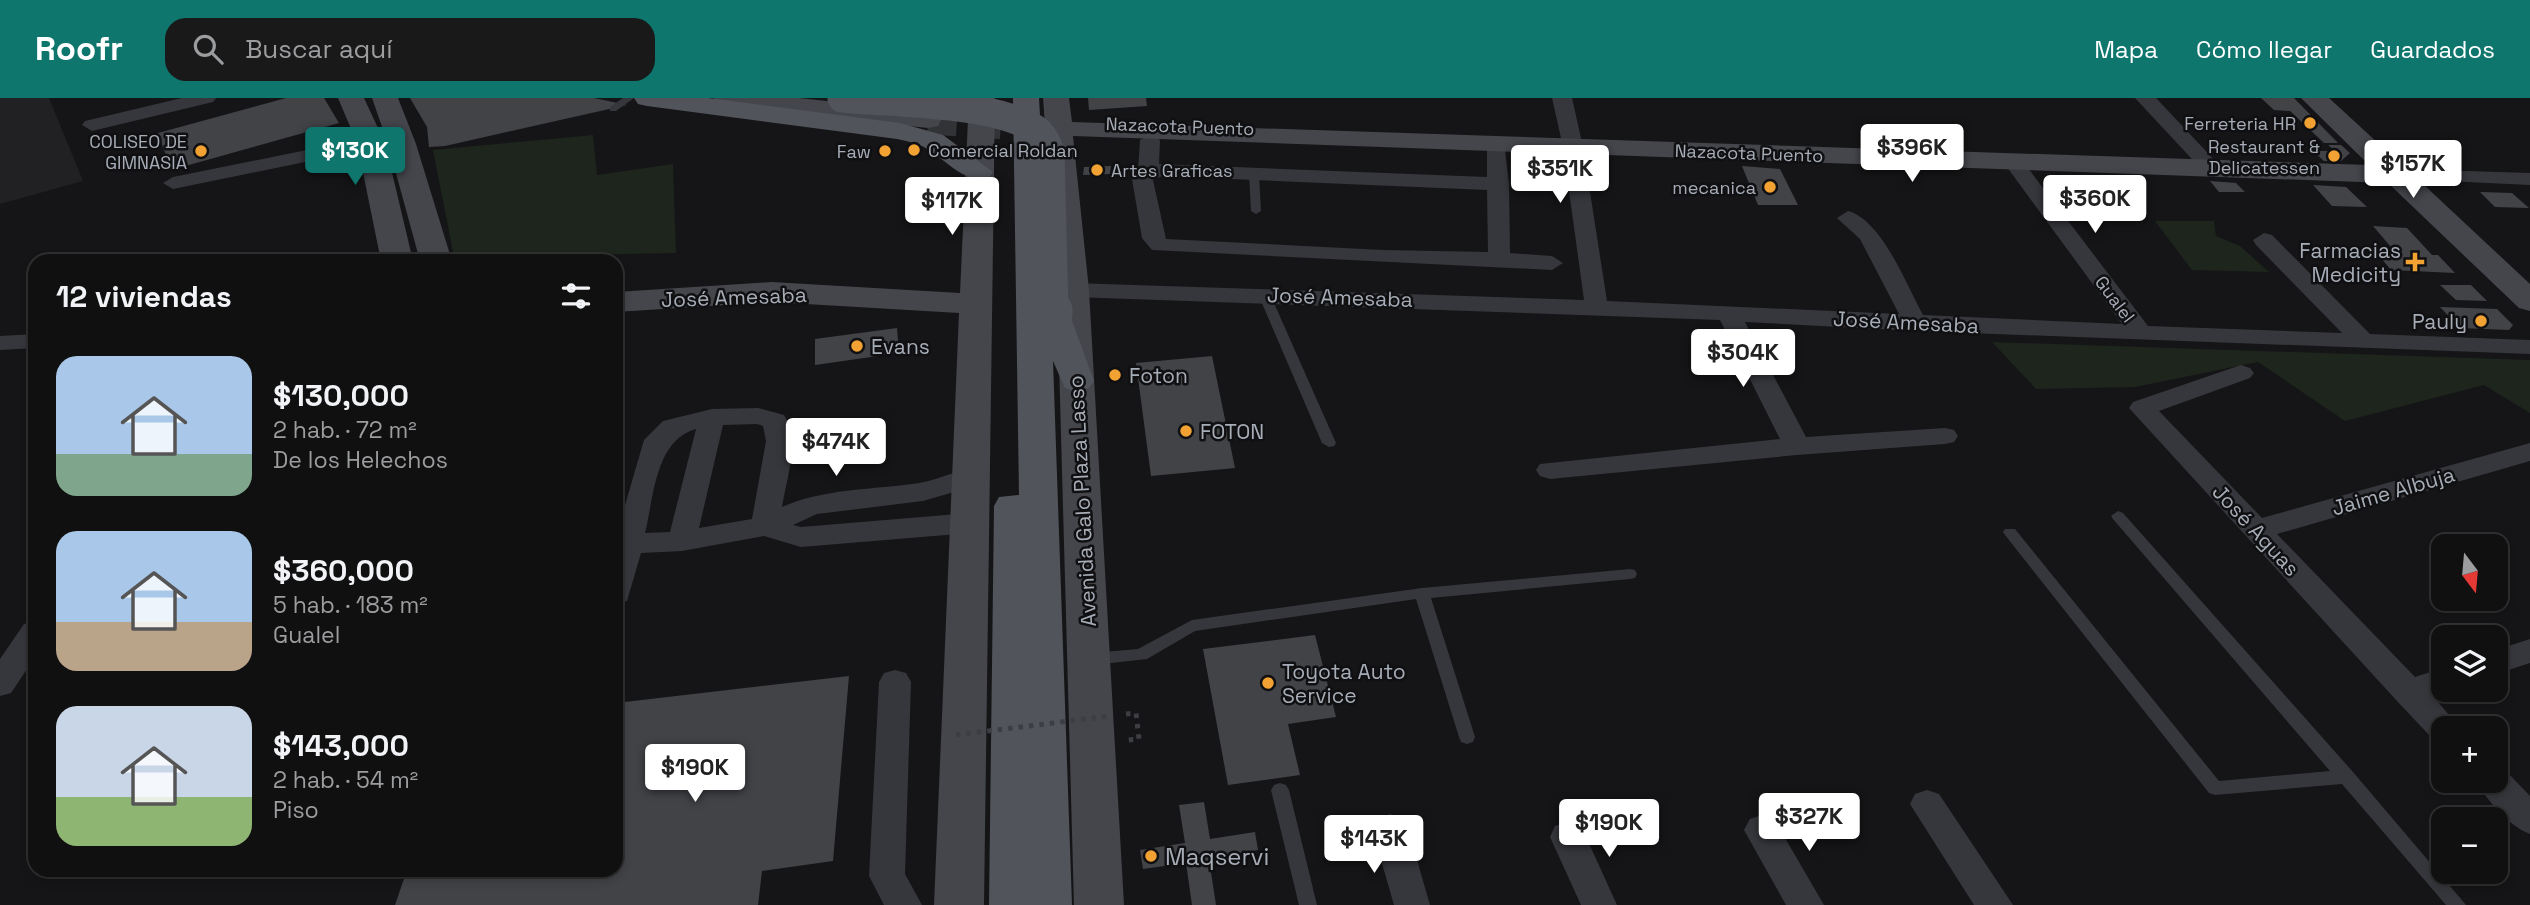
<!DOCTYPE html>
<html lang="es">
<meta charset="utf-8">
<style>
body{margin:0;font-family:"Space Grotesk",sans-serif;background:#19191a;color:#f1f3f6;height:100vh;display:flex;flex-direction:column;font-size:26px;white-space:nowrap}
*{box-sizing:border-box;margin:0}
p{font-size:23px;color:#9c9d9f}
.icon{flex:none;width:38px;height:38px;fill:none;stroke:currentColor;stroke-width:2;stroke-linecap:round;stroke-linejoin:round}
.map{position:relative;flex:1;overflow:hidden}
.sheet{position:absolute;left:28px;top:156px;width:595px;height:623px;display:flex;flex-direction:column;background:#101011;border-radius:21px;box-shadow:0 4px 10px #0003,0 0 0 2px #303031}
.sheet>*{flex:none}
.needle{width:46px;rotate:164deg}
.controls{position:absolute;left:2431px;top:436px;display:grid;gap:14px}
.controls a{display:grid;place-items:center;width:77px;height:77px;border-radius:14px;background:#101011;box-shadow:0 4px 10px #0003,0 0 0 2px #303031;font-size:35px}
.price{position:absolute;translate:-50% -60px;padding:0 16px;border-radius:7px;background:#fff;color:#222;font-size:23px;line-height:46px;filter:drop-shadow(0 2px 4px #0008)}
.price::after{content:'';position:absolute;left:50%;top:42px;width:21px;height:16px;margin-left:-10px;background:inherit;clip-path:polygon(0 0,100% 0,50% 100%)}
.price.current{background:#0f766e;color:#fff}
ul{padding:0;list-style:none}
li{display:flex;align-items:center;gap:21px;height:175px;padding:0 28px}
li span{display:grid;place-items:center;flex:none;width:196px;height:140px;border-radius:21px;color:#555}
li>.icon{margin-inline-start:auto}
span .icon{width:84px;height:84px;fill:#fffc;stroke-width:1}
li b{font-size:30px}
h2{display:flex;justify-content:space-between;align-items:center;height:84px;padding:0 28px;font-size:30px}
header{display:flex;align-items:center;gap:42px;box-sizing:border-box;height:98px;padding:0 35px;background:#0f766e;color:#fff}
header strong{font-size:33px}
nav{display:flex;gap:38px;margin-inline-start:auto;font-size:24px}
.search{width:490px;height:63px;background:#19191a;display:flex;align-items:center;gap:18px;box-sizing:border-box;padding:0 24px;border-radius:21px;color:#9c9d9f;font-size:26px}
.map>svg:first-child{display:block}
.built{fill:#212124}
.green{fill:#1d251d}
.building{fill:#414347}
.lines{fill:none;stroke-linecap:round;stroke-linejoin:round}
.secondary-tunnel{stroke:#323337;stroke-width:29;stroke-dasharray:29 15;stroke-linecap:butt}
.path{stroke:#3c3e43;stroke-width:5;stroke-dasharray:4.5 6;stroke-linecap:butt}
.lane{fill:#36373c;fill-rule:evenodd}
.street{fill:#36373c;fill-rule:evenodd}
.secondary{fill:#44464c;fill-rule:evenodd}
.primary{fill:#52545b;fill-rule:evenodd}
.path-bridge{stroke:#3c3e43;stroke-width:5;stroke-dasharray:4.5 6;stroke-linecap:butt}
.primary-bridge-far1{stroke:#52545b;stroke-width:29}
.primary-bridge{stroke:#52545b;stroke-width:37}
.poi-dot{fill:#f1a233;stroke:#101012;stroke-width:2.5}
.labels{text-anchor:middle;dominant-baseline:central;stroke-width:5;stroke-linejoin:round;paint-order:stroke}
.far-poi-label{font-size:18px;fill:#a7adb7;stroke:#101012;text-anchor:end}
.far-street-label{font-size:18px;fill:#a7adb7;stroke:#101012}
.poi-label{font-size:21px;fill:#a7adb7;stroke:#101012;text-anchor:start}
.street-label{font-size:21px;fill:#a7adb7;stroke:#101012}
.near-poi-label{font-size:24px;fill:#a7adb7;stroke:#101012;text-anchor:start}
</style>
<header>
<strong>Roofr</strong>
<div class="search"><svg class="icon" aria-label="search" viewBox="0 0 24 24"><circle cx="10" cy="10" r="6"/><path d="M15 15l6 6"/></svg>Buscar aquí</div>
<nav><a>Mapa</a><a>Cómo llegar</a><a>Guardados</a></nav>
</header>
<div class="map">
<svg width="2530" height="807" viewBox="0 0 2530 807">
<rect width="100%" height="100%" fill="#151517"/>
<path class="built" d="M0,0H49L83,83L0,106Z"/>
<path class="green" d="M593,37L597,77L673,66L676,155L454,159L433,52Z
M2155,123H2214L2216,138L2240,148L2269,174L2192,172Z
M1992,244L2530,262V315L2484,287L2345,323L2258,264L2135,289L2036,291Z"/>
<path class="building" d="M286,0H324L339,25L171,72L158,35Z
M410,0H594L627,7L445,48L429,49L427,29Z
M1088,0H1146L1147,8L1089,12Z
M2261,0H2294L2338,45H2324L2290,13L2274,12Z
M2328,47H2341L2350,55L2341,63H2324L2313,53H2335Z
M1111,68L1110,76L1083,77L1084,69Z
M1742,68L1780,71L1798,107H1758Z
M2210,83L2236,85L2245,94H2219Z
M2313,87L2346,89L2367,109L2332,108Z
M2480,94L2512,95L2529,110L2495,109Z
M2373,128L2407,130L2432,157H2438L2455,175L2391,172L2376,154L2396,155Z
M2440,187H2471L2487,203L2456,202Z
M2440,209L2497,211L2513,227L2509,232L2460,230Z
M897,230L899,255L815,267V241Z
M1212,258L1235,370L1151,378L1136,265Z
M1315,537L1336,619L1288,626L1300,677L1228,687L1203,551Z
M849,578L833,763L762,773L758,807H395L407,772H616V605Z
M1204,704L1210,741L1255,734L1258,752L1209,761L1216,807H1192L1186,765L1143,771L1140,752L1185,745L1179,707Z"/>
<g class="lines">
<path class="secondary-tunnel" d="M928,22L1006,27"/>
<path class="path" d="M1126,616L1136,615L1139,641L1128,642"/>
<path class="lane" d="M623,0H634L616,13H610V9Z
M1254,73L1259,76L1261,113L1256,116L1251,113L1249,76Z
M1264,192L1270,196L1336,345L1334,348L1329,349L1322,345L1258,196Z
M2118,413L2123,415L2353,674L2466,807H2446L2342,686L2215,697L2209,695L2005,437L2003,434L2005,431H2015L2219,683L2330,673L2113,421L2111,418Z
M1630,471L1635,472L1637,476L1635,480L1630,481L1431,500L1475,639L1473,644L1467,646L1461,644L1459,639L1416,501L1195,533L1147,561L1093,567L1087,565L1085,561L1087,557L1093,555L1138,551L1192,522L1422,490Z
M1280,685L1286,687L1289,692L1317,807H1299L1271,692L1274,687Z"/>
<path class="street" d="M182,0H216L213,4L92,33L82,27L85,23Z
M1552,0H1572L1583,49L1607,203L1899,216L1860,141L1837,120L1848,113C1882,122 1907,188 1923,217L2122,226L2004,65L2014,59L2021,61L2148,228L2342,235L2256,147L2253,142L2264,135L2272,137L2370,236L2530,242V256L1916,233L1745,224L1806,339L1945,330L1954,332L1958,338L1954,344L1945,346L1797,357L1550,381L1540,378L1536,372L1540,366L1780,341L1720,222L1073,199L1065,197L1061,192L1065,187L1073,185L1584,202L1563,49Z
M2135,0H2156L2219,67L2222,71L2219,75H2205Z
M1150,36L1160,42L1159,66L1487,79V47L1490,43H1504L1509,86L1510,155L1552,158L1563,165L1552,172L1152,152L1142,140L1132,81L1138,73L1140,42ZM1162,78L1487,92L1488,154L1383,152L1166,141L1153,82Z
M371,39L381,45L378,49L173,91L163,85L173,79Z
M2432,72L2530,75V87L2425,82L2422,78Z
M35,236V250L0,252V238Z
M2241,267L2250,270L2254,275L2250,280L2159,313L2262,420L2530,345V363L2277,436L2415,579L2443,570V592H2452L2433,598L2460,630H2443V643L2431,639L2397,603L2129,310L2133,304Z
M758,310L784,317C801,342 786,382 782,409C825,390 873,392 919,385C940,382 961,368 982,374L986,380L982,386L923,403L817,416L793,427L801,429L970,415L980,418L984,425L980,432L970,435L801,449L764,438L682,453L641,455L627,503L616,506V438L644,342L663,323L712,311ZM757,326L763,328L766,343L752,421L699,430L723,327ZM696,331L670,434L645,435C654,399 655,342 696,331Z
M35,523V559L11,595L0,598V561L24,526Z
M2530,541V565L2496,576V552Z
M895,572L906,575L911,584L905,776L922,807H884L869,778L879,584L884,575Z
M2496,669L2505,672L2530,698V736C2509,728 2486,702 2476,682H2496Z
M1927,692L1939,696L2013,807H1974L1910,706L1915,696Z
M1390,716L1402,721L1408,731L1430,807H1394L1372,731L1378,721Z
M1762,717L1774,721L1824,807H1786L1744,732L1750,721Z
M1568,724L1581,728L1617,807H1581L1550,739L1555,728Z"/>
<path class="secondary" d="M338,0H364L385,45L413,163H381L357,45Z
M372,0H398L416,46L452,163H420L388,46Z
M713,0H799L928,14L938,16L941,22L938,28L928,30L726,8L717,6Z
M969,0H995L984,807H934L959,215L772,204L616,214V194L772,184L960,195Z
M1043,0H1069L1072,24L2369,67L2301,0H2329L2403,68L2442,72L2446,78L2442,84L2423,86L2530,186V213L2519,210L2388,85L1073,38L1089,192L1124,807H1074L1057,192Z"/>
<path class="primary" d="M634,0H708L900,25L943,37L993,74L989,80C963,86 946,61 924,49C916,45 906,43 897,41L647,8L638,6Z
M1013,0H1039L1051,208L1066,210L1070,217L1094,283L1089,290L1077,294L1065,290L1053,263L1072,807H989L994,408L999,399L1019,397Z"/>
<path class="path-bridge" d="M956,637L1110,618"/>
<path class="primary-bridge-far1" d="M842,0C893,5 993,4 1035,31C1043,36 1047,45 1050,53L1054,213"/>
<path class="primary-bridge" d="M1054,212V217"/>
</g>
<g class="poi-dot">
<circle cx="2310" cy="25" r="7"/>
<circle cx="914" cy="52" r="7"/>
<circle cx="201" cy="53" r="7"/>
<circle cx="885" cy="53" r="7"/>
<circle cx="2334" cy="58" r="7"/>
<circle cx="1097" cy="72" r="7"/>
<circle cx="1770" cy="89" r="7"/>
<path d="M2411.5 153.5h7v7h7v7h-7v7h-7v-7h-7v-7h7z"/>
<circle cx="2481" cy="223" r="7"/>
<circle cx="857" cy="248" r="7"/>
<circle cx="1115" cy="277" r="7"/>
<circle cx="1186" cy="333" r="7"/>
<circle cx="1268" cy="585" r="7"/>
<circle cx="1151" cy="758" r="7"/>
</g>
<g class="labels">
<g class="far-poi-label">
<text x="2296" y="25">Ferreteria HR</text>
<text x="187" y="43">COLISEO DE<tspan x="187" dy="21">GIMNASIA</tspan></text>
<text x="2320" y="48">Restaurant &amp;<tspan x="2320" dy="21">Delicatessen</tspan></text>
<text x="928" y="52" text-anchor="start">Comercial Roldan</text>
<text x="871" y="53">Faw</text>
<text x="1111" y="72" text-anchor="start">Artes Graficas</text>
<text x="1756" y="89">mecanica</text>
</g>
<g class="far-street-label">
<text transform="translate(1180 28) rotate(2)">Nazacota Puento</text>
<text transform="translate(1749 55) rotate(2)">Nazacota Puento</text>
<text transform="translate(2115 201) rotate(53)">Gualel</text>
</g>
<g class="poi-label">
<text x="2401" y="152" text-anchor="end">Farmacias<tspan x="2401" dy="24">Medicity</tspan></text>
<text x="2467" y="223" text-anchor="end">Pauly</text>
<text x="871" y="248">Evans</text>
<text x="1129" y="277">Foton</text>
<text x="1200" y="333">FOTON</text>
<text x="1282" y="573">Toyota Auto<tspan x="1282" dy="24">Service</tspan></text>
</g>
<g class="street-label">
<text transform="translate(734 199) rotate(-2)">José Amesaba</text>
<text transform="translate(1340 199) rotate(2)">José Amesaba</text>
<text transform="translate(1906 224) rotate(3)">José Amesaba</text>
<text transform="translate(2393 393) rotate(-16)">Jaime Albuja</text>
<text transform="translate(1082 403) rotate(-93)">Avenida Galo Plaza Lasso</text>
<text transform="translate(2256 432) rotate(47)">José Aguas</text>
</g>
<g class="near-poi-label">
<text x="1165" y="758">Maqservi</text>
</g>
</g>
</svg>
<div class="controls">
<a><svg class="needle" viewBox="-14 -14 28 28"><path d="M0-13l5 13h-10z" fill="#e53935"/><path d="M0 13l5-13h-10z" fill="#9c9d9f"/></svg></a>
<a><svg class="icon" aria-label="layers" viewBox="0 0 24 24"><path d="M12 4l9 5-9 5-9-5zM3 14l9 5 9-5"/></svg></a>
<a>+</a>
<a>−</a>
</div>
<b class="price" style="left:1912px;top:86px">$396K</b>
<b class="price current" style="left:355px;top:89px">$130K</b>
<b class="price" style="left:2413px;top:102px">$157K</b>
<b class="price" style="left:1560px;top:107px">$351K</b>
<b class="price" style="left:2095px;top:137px">$360K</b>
<b class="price" style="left:952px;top:139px">$117K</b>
<b class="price" style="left:1743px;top:291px">$304K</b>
<b class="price" style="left:836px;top:380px">$474K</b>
<b class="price" style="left:695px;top:706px">$190K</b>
<b class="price" style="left:1809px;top:755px">$327K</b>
<b class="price" style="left:1609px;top:761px">$190K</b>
<b class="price" style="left:1374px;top:777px">$143K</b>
<section class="sheet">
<h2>12 viviendas<svg class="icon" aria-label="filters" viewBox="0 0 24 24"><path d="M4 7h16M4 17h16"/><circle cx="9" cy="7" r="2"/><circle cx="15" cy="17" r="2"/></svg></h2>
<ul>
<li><span style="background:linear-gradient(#a9c7e8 70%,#7fa58c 0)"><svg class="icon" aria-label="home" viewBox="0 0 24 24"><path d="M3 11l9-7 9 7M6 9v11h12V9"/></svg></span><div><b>$130,000</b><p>2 hab. · 72 m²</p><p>De los Helechos</p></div></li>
<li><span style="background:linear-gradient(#a9c7e8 65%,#b9a48a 0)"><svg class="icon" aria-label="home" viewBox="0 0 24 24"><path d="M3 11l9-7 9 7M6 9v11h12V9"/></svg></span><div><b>$360,000</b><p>5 hab. · 183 m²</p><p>Gualel</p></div></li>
<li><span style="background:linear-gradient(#c9d6e8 65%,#8fb573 0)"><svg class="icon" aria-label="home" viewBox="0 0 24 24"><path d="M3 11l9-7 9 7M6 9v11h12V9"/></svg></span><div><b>$143,000</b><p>2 hab. · 54 m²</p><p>Piso</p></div></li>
</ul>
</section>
</div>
